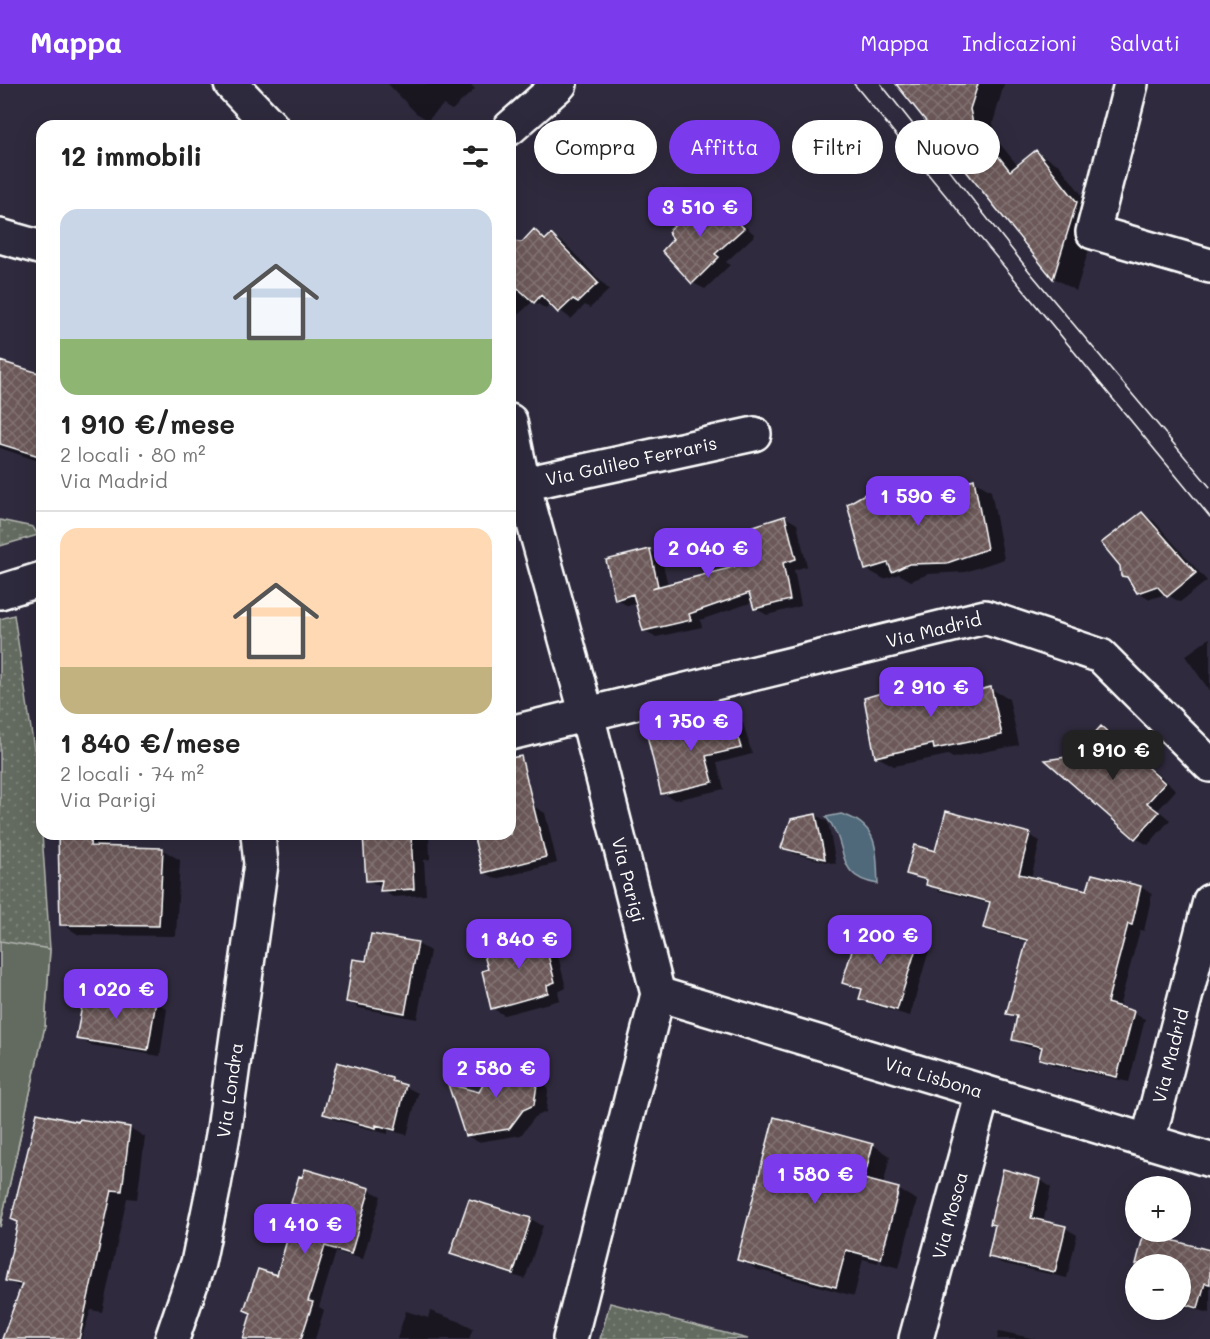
<!DOCTYPE html>
<html lang="it">
<meta charset="utf-8">
<style>
body{margin:0;font-family:Mali,sans-serif;background:#f6f6f6;color:#222;height:100vh;display:flex;flex-direction:column;font-size:22px;white-space:nowrap}
*{box-sizing:border-box;margin:0}
p{font-size:20px;color:#767676}
.icon{flex:none;width:33px;height:33px;fill:none;stroke:currentColor;stroke-width:2;stroke-linecap:round;stroke-linejoin:round}
.map{position:relative;flex:1;overflow:hidden}
.sheet{position:absolute;left:36px;top:36px;width:480px;height:720px;display:flex;flex-direction:column;background:#fff;border-radius:18px;box-shadow:0 6px 24px #0002}
.sheet>*{flex:none}
.top-card{position:absolute;left:534px;top:36px;width:570px;height:54px;display:flex;gap:12px}
.controls{position:absolute;left:1125px;top:1092px;display:grid;gap:12px}
.controls a{display:grid;place-items:center;width:66px;height:66px;border-radius:50%;background:#fff;box-shadow:0 6px 24px #0002;font-size:30px}
.price{position:absolute;translate:-50% -51px;padding:0 14px;border-radius:12px;background:#7c3aed;color:#fff;font-size:20px;line-height:39px;filter:drop-shadow(0 2px 3px #0008)}
.price::after{content:'';position:absolute;left:50%;top:36px;width:18px;height:14px;margin-left:-9px;background:inherit;clip-path:polygon(0 0,100% 0,50% 100%)}
.price.on{background:#222;color:#fff}
ul{padding:0;list-style:none}
li{display:grid;align-content:center;gap:12px;height:318px;padding:0 24px}
li+li{border-top:2px solid #e0e0e0}
li span{display:grid;place-items:center;height:186px;border-radius:18px;color:#555}
li>.icon{margin-inline-start:auto}
span .icon{width:108px;height:108px;fill:#fffc;stroke-width:1}
li b{font-size:26px}
h2{display:flex;justify-content:space-between;align-items:center;height:72px;padding:0 24px;font-size:26px}
.chip{padding:0 21px;border-radius:27px;background:#fff;box-shadow:0 6px 24px #0002;font-size:21px;line-height:54px}
.chip.on{background:#7c3aed;color:#fff}
header{display:flex;align-items:center;gap:36px;box-sizing:border-box;height:84px;padding:0 30px;background:#7c3aed;color:#fff}
header strong{font-size:28px}
nav{display:flex;gap:33px;margin-inline-start:auto;font-size:21px}
.map>svg:first-child{display:block}
.grass{fill:url(#grass-dots);stroke:#b1b5af;stroke-width:1.5}
.garden{fill:#636b5f;stroke:#b1b5af;stroke-width:1.5}
.water{fill:#50697a;stroke:#96a5af;stroke-width:1.5}
.shadow{fill:#0007}
.building{fill:url(#building-cross-hatch);stroke:#fff;stroke-width:1.5}
.lines{fill:none;stroke-linecap:round;stroke-linejoin:round}
.minor-casing{stroke:#fff;stroke-width:38}
.minor{stroke:#2f2a3d;stroke-width:33}
.tram{stroke:#fff;stroke-width:1.5}
.labels{text-anchor:middle;dominant-baseline:central;stroke-width:4.5;stroke-linejoin:round;paint-order:stroke}
.street-label{font-size:18px;fill:#fff;stroke:#2f2a3d}
</style>
<header>
<strong>Mappa</strong>
<nav><a>Mappa</a><a>Indicazioni</a><a>Salvati</a></nav>
</header>
<div class="map">
<svg width="1210" height="1255" viewBox="0 0 1210 1255">
<defs>
<pattern id="grass-dots" width="8" height="8" patternUnits="userSpaceOnUse" patternTransform="scale(1.5)"><rect width="8" height="8" fill="#636b5f"/><path d="M2 2h.1M6 6h.1" fill="none" stroke="#7a8177" stroke-width="1.8" stroke-linecap="round"/></pattern>
<pattern id="building-cross-hatch" width="8" height="8" patternUnits="userSpaceOnUse" patternTransform="scale(1.5)"><rect width="8" height="8" fill="#6c5959"/><path d="M0 0l8 8M0 8l8-8" fill="none" stroke="#827272"/></pattern>
</defs>
<rect width="100%" height="100%" fill="#2f2a3d"/>
<filter id="ink" filterUnits="userSpaceOnUse"><feTurbulence type="fractalNoise" baseFrequency=".0167" numOctaves="2"/><feDisplacementMap in="SourceGraphic" scale="12" xChannelSelector="R" yChannelSelector="G"/><feConvolveMatrix kernelMatrix="1 2 1 2 8 2 1 2 1" color-interpolation-filters="sRGB"/></filter>
<g filter="url(#ink)">
<path class="grass" d="M0,436L33,443L38,451L0,462Z
M14,531L38,692L50,865L45,942L0,1143V535Z
M610,1219L748,1255H600Z"/>
<path class="garden" d="M0,857L50,865L45,942L0,1143Z"/>
<path class="water" d="M841,730C880,741 876,767 878,800C832,793 851,761 826,733Z"/>
<path class="shadow" d="M388,0H470L475,5L452,26L443,21L428,36L416,29Z
M898,0H1004L993,39L996,55L1018,82L1036,68L1059,81L1099,133L1076,207L1054,194Z
M700,112L718,125L720,123L732,130L755,151L726,178L730,181L705,205L693,199L664,167L675,155L684,134Z
M534,147L548,156L552,152L564,159L609,206L590,224L585,221L571,235L551,219L546,225L533,217L519,230L510,225V158L522,160Z
M0,279L42,291V378L0,364Z
M974,397L991,407L1004,475L965,488L928,490L911,497L899,490L884,495L866,485L889,412L901,418Z
M1142,430L1154,437L1207,497L1180,518L1166,510L1150,515L1138,508L1131,495L1123,491Z
M785,433L797,440L807,482L794,486L801,522L767,531L755,524L753,518L700,536L702,543L656,553L644,546L637,519L628,522L616,515L649,466L661,473L668,501L736,484Z
M1210,554V607L1185,572Z
M972,599L984,606L991,605L1009,615L1019,661L953,674L948,671L894,682L876,672L895,607L906,613Z
M731,632L743,639L752,670L717,679L724,705L675,716L663,709Z
M1101,644L1113,651L1176,706L1158,726L1170,736L1148,761L1136,754L1075,674Z
M533,722L545,729L557,779L496,795L484,788L475,750H510V726Z
M816,731L828,738L836,780L795,770L783,763Z
M59,750H97L108,756V764L163,766L180,776L176,852L79,851L62,840Z
M365,750H429L430,775L424,776L426,811L393,813L381,806L382,803L367,796Z
M1029,751L1040,757L1031,794L1088,808L1141,803L1152,810L1144,847L1140,846L1119,923L1145,935L1129,998L1053,981L1041,974L1043,966L1025,962L1014,956L1018,935L1007,929L1028,858L996,850L984,843L991,820L939,807L928,798L908,789L936,769Z
M541,845L553,852L566,904L558,908L560,916L504,931L492,924L517,864Z
M373,851L418,860L430,867L417,935L359,924L347,917L367,879Z
M917,859L929,866L910,932L873,921L861,914L863,907L843,898Z
M155,918L167,925L160,972L90,961L78,954Z
M530,982L542,989L548,1007L546,1028L535,1033L521,1051L478,1058L466,1051L480,1010Z
M392,996L418,1009L407,1051L388,1046V1050L336,1036L325,1029Z
M775,1035L873,1061L890,1072L883,1102L899,1106L917,1116L899,1184L881,1179L900,1108H897L878,1179L863,1175L854,1212L756,1185L739,1175Z
M79,1039L130,1044L145,1053L137,1115L127,1114L102,1228L91,1226L81,1255H4L22,1205L7,1196Z
M1040,1096L1051,1103L1043,1139L1065,1144L1077,1151L1067,1194L1001,1179L990,1172L997,1142L992,1140Z
M369,1106L381,1112L363,1175L336,1168L319,1223L324,1226L315,1255H254L278,1193Z
M470,1117L531,1135L543,1142L525,1195L463,1176L452,1170Z
M1145,1150L1210,1167V1229L1180,1221V1180H1137Z
M406,1227L428,1234L430,1227L461,1238L473,1244L469,1255H397Z
M999,1247L1035,1255H997Z"/>
<path class="building" d="M896,0H978L970,25L973,40L1010,87L1036,66L1077,118L1053,195Z
M700,110L716,125L719,121L744,144L715,170L719,173L692,200L662,167L673,155L668,148L682,134L679,131Z
M534,145L545,156L551,150L598,199L578,218L573,215L558,229L541,211L534,219L510,197V157L522,158Z
M0,277L42,290V373L0,360Z
M974,395L987,465L947,479L909,480L892,488L888,479L865,486L847,420L870,407L890,410L894,419Z
M1142,428L1196,489L1167,513L1157,502L1137,509L1127,493L1121,492L1120,482L1101,459Z
M785,432L796,475L783,479L790,516L754,525L749,509L689,530L691,536L643,547L633,510L615,516L606,476L650,465L658,502L652,504L734,483L732,477L747,471L741,446Z
M973,598L975,607L991,603L1002,651L934,665L933,660L875,673L864,614L895,605L897,613Z
M731,630L741,664L706,672L713,698L661,710L647,651Z
M1101,642L1165,699L1147,719L1159,728L1135,755L1045,676L1074,672Z
M521,672L546,773L483,789L473,750H510V674Z
M946,727L1030,749L1019,790L1087,806L1092,790L1141,802L1132,841L1128,840L1107,919L1134,927L1117,993L1039,975L1042,963L1012,956L1017,932L1006,930L1027,856L983,844L990,818L926,801L927,796L906,790L914,761L935,767Z
M816,730L825,775L781,764L791,735Z
M58,750H91L90,762L163,764L159,842L60,841Z
M363,750H411L414,805L380,807L382,796L366,797Z
M860,840L918,858L897,926L859,915L862,905L842,899Z
M541,844L555,898L547,901L548,909L491,925L482,887L488,885L484,871L516,863L513,850Z
M371,850L418,858L405,929L346,918L353,875L366,877Z
M85,905L156,917L148,966L76,955Z
M337,978L392,994V997L406,1001L395,1046L376,1041V1044L323,1030Z
M496,979L530,981L537,1000L534,1021L523,1026L509,1045L465,1052L448,1000L479,1008Z
M37,1029L78,1038L79,1035L130,1043L122,1107L112,1106L79,1255H2L22,1200L5,1197L18,1138L11,1135Z
M774,1033L873,1060L864,1095L899,1104L881,1175L846,1166L836,1203L737,1176Z
M305,1085L370,1104L351,1170L325,1162L308,1217L313,1218L301,1255H243L251,1229L244,1226L258,1185L277,1191L297,1121L291,1119L299,1092L302,1093Z
M1003,1085L1040,1095L1031,1134L1066,1142L1055,1188L988,1173L995,1141L990,1140Z
M469,1115L531,1134L513,1190L450,1170Z
M1144,1149L1210,1166V1200L1205,1199L1198,1224L1180,1219V1180H1136Z
M1136,1181V1206L1129,1205Z"/>
<g class="lines">
<g class="minor-casing">
<g id="minor">
<path d="M231,0L271,42"/>
<path d="M1131,0L1093,148L1210,182"/>
<path d="M510,44L560,0"/>
<path d="M0,152L42,164"/>
<path id="s1" d="M510,337L523,400L587,631L658,910L570,1255"/>
<path id="s2" d="M510,403L754,350"/>
<path d="M0,508L42,495"/>
<path id="s3" d="M510,649L985,533L1101,572L1210,681"/>
<path id="s4" d="M658,910L1210,1076"/>
<path id="s5" d="M1148,1057L1210,817"/>
<path id="s6" d="M172,1255L198,1179L213,1106L224,1045L261,780L258,750"/>
<path id="s7" d="M916,1255L983,1008"/>
</g>
</g>
<use href="#minor" class="minor"/>
<path class="tram" d="M854,0L1210,433
M881,0L1029,187L1210,403"/>
</g>
</g>
<g class="labels">
<g class="street-label">
<text stroke="none"><textPath href="#s2" startOffset="124">Via Galileo Ferraris</textPath></text>
<text stroke="none"><textPath href="#s3" startOffset="436">Via Madrid</textPath></text>
<text stroke="none"><textPath href="#s1" startOffset="474">Via Parigi</textPath></text>
<text stroke="none"><textPath href="#s5" startOffset="88">Via Madrid</textPath></text>
<text stroke="none"><textPath href="#s4" startOffset="288">Via Lisbona</textPath></text>
<text stroke="none"><textPath href="#s6" startOffset="256">Via Londra</textPath></text>
<text stroke="none"><textPath href="#s7" startOffset="128">Via Mosca</textPath></text>
</g>
</g>
</svg>
<div class="controls">
<a>+</a>
<a>−</a>
</div>
<b class="price" style="left:700px;top:154px">3 510 €</b>
<b class="price" style="left:918px;top:443px">1 590 €</b>
<b class="price" style="left:708px;top:495px">2 040 €</b>
<b class="price" style="left:931px;top:634px">2 910 €</b>
<b class="price" style="left:691px;top:668px">1 750 €</b>
<b class="price on" style="left:1113px;top:697px">1 910 €</b>
<b class="price" style="left:880px;top:882px">1 200 €</b>
<b class="price" style="left:519px;top:886px">1 840 €</b>
<b class="price" style="left:116px;top:936px">1 020 €</b>
<b class="price" style="left:496px;top:1015px">2 580 €</b>
<b class="price" style="left:815px;top:1121px">1 580 €</b>
<b class="price" style="left:305px;top:1171px">1 410 €</b>
<div class="top-card">
<a class="chip">Compra</a>
<a class="chip on">Affitta</a>
<a class="chip">Filtri</a>
<a class="chip">Nuovo</a>
</div>
<section class="sheet">
<h2>12 immobili<svg class="icon" aria-label="filters" viewBox="0 0 24 24"><path d="M4 7h16M4 17h16"/><circle cx="9" cy="7" r="2"/><circle cx="15" cy="17" r="2"/></svg></h2>
<ul>
<li><span style="background:linear-gradient(#c9d6e8 70%,#8fb573 0)"><svg class="icon" aria-label="home" viewBox="0 0 24 24"><path d="M3 11l9-7 9 7M6 9v11h12V9"/></svg></span><div><b>1 910 €/mese</b><p>2 locali · 80 m²</p><p>Via Madrid</p></div></li>
<li><span style="background:linear-gradient(#ffd9b3 75%,#c2b280 0)"><svg class="icon" aria-label="home" viewBox="0 0 24 24"><path d="M3 11l9-7 9 7M6 9v11h12V9"/></svg></span><div><b>1 840 €/mese</b><p>2 locali · 74 m²</p><p>Via Parigi</p></div></li>
</ul>
</section>
</div>
